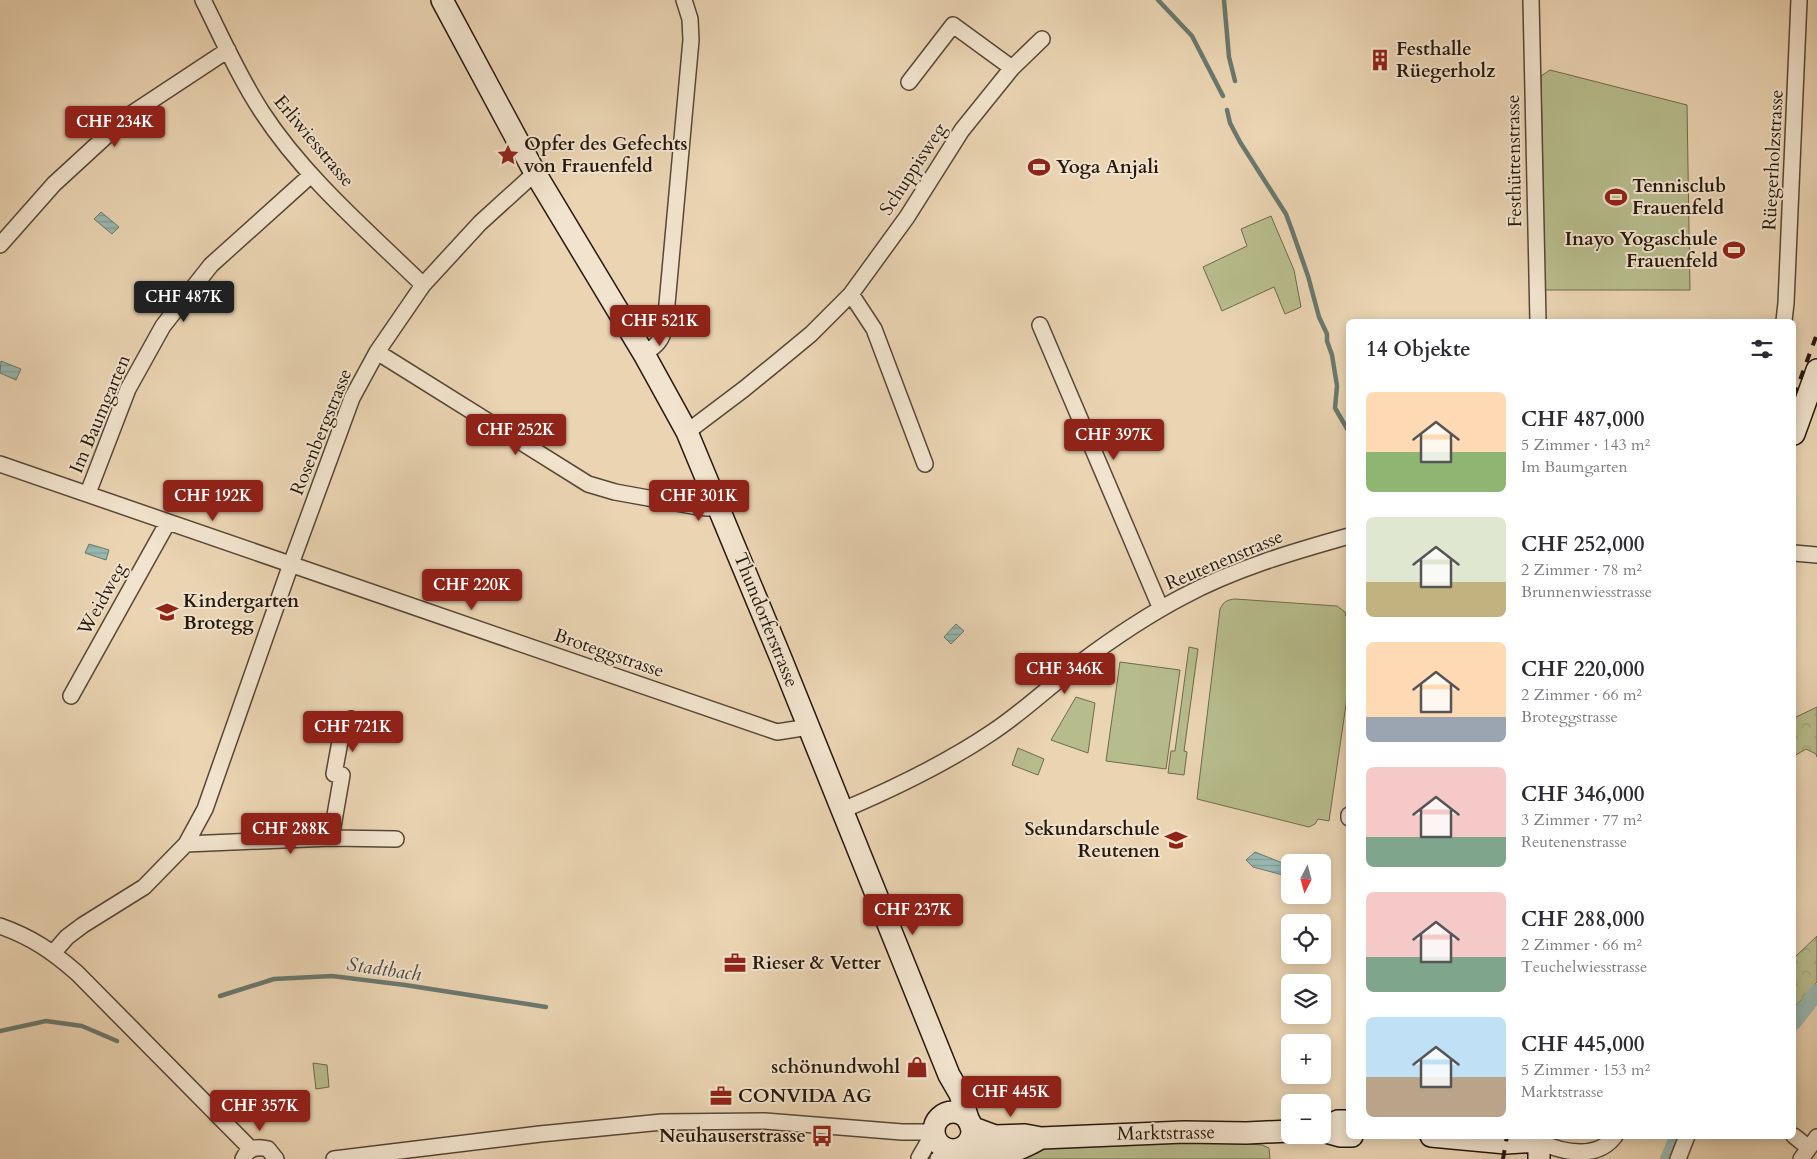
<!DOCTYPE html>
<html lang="de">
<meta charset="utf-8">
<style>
body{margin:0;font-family:Cardo,serif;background:#f2f2f3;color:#2b2b33;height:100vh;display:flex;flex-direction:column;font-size:19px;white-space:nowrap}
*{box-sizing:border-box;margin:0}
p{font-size:16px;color:#7c7c81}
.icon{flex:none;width:28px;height:28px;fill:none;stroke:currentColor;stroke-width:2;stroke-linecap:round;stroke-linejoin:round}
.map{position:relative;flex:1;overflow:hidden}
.drawer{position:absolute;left:1346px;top:319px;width:450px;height:820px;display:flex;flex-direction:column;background:#fff;border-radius:8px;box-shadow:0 2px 12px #0003}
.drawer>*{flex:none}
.needle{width:32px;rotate:186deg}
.tools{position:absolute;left:1281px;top:854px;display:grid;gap:10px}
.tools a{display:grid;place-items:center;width:50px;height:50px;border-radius:8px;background:#fff;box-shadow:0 2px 12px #0003;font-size:25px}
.price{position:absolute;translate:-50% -42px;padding:0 11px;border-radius:5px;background:#8f2418;color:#fff;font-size:16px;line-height:32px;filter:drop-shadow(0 1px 2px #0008)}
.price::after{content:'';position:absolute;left:50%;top:30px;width:15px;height:11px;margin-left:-8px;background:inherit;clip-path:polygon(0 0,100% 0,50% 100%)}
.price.on{background:#222;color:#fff}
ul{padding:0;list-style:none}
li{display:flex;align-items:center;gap:15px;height:125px;padding:0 20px}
li span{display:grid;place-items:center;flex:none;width:140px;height:100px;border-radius:8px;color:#555}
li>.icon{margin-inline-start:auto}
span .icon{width:60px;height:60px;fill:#fffc;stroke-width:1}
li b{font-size:21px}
h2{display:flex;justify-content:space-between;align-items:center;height:60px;padding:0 20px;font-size:21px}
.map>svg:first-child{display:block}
.green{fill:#b7bc8c;stroke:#6e6a4c}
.forest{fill:url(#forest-crowns);stroke:#6e6a4c}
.water{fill:url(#water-rules);stroke:#6a786e}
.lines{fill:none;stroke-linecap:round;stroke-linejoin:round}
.stream{stroke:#6a786e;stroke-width:4.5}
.canal{stroke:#98b8b0;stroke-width:16}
.street-casing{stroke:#574736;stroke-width:18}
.secondary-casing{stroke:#26180c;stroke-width:24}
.street{stroke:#f1e3cd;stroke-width:15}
.secondary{stroke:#f1e3cd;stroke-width:21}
.rail{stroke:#26180c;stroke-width:4;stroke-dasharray:9 9;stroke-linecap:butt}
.labels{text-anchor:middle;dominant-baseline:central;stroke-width:4;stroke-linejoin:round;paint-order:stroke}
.poi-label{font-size:19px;font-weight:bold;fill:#26180c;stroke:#f1e3cd;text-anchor:start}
.street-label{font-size:19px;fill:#26180c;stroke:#f1e3cd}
.water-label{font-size:20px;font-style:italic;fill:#48483d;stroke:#f1e3cd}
</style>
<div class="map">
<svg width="1817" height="1159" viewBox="0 0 1817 1159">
<defs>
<pattern id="forest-crowns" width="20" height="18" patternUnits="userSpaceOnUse" patternTransform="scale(1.25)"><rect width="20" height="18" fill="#b7bc8c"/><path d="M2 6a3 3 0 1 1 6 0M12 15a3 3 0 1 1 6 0" fill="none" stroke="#9da178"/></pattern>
<pattern id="water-rules" width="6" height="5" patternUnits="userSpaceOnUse" patternTransform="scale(1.25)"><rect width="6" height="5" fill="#98b8b0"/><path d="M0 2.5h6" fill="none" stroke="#839d96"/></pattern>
</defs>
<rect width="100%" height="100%" fill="#ead4b2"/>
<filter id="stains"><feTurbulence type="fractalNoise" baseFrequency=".004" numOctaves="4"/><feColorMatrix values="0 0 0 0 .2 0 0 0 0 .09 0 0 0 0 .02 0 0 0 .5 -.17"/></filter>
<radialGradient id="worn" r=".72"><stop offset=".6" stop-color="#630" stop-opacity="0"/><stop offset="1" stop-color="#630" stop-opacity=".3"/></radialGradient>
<path class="green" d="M1550,70L1687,105L1690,290H1545L1541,76Z
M1271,216L1294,270L1301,307L1285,314L1274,287L1222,311L1203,267L1247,246L1241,229Z
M1349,596V684L1329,821L1318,819L1315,824L1309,827L1197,799L1220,609C1224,601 1227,600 1235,599L1337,606L1345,612L1346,616Z
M1189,647L1198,649L1184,751L1187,752L1184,775L1168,773L1171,751H1175Z
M1120,662L1180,670L1166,769L1106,761Z
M1076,697L1095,703L1088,753L1051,740Z
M1018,748L1044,759L1038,775L1012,765Z
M313,1063L327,1065L329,1087L316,1089Z
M1188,1140L1262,1145L1269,1148L1270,1159H1022L1036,1150L1065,1145Z"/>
<path class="forest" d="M1817,707V757L1816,754L1806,749L1794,756V718Z
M1817,936V982L1794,1008V958Z"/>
<path class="water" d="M101,212L119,227L112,234L94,219Z
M1,361L21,369L16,380L0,373Z
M89,544L109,550L106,560L85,553Z
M956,624L964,631L951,644L944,637Z
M1255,852L1290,866V877L1253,867L1246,860Z"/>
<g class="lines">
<path class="stream" d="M1158,0L1192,36L1223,96
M1224,0L1229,57L1235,81
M1227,110L1230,123L1240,142L1286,214L1293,233L1308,276L1319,317L1327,334V341L1332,355L1337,386L1335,408L1349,432
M220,996L274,979L332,976L405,985L546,1007
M0,1031L46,1021L82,1026L117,1041"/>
<path class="canal" d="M1794,1022L1817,992
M1668,1159L1678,1136"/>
<g class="street-casing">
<path id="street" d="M203,0C222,38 239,77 262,112C305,178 367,230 423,285
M1531,0L1538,321
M909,82L953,25L1012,68
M0,245L54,184L128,116L228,50
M851,294L874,329L925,464
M1784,321L1786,303L1799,0
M1040,325L1161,609
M377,352L588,484L615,492L698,507L708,508L718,504
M644,354C656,346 662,341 665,326L691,40L690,19L684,0
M687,432L744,389L782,358L811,334L851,294L907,217L962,130L1012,68L1042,39
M0,464L777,732L809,727
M88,493L128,389L163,326L211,265L311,175
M1794,553L1817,555
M71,696L168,522
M843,810C895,788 947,763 994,731C1024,711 1051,685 1080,663C1112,639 1146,616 1182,597C1234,569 1292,552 1349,536
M1349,815V818
M331,838L342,775L334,774L341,736L349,732L351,719
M186,844L331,838L396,839
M0,926C31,937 52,951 77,973L251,1149
M54,952L67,937L83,925L144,887L186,844L205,809L291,564L352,398L377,352L423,285L480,223L535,173
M1794,1136L1809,1148
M1538,1141C1565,1154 1598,1159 1615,1136
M243,1159C248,1148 257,1146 268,1149L276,1159
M334,1159L540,1134L662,1122L765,1121L902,1132H934L919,1158
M938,1159L951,1150
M1678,1159L1687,1136
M1801,1159L1817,1137"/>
</g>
<g class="secondary-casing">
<path id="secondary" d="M442,0L535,173L644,354L687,432L780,656L949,1075L960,1094L969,1122
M1794,434L1817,370
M934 1131a19 19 0 1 1 38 0a19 19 0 1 1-38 0Z
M971,1127L995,1136L1025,1135L1041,1138L1184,1132L1246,1133L1290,1131
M1322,1129L1338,1121H1349
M1322,1131L1340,1136H1352
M1431,1136L1506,1143L1538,1141
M1539,1136V1159
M962,1148C1001,1155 1006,1158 1041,1138"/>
</g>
<use href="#street" class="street"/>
<use href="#secondary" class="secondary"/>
<path class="rail" d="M1794,396L1817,334
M1503,1159L1507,1136"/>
</g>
<defs>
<g id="building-bare" transform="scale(1.725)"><path d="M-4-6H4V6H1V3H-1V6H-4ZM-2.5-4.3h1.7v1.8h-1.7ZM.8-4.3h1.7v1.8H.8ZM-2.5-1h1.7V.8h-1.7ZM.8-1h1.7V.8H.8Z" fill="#8f2418" stroke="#f1e3cd" stroke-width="2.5" paint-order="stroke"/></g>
<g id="sight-bare" transform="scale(1.725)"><path d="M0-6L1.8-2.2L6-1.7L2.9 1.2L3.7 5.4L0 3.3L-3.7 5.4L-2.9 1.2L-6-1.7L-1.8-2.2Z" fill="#8f2418" stroke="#f1e3cd" stroke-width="2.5" paint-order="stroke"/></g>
<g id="stadium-bare" transform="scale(1.725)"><path d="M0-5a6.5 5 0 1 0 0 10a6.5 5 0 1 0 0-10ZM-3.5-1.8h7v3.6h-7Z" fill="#8f2418" stroke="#f1e3cd" stroke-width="2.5" paint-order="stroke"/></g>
<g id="school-bare" transform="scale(1.725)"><path d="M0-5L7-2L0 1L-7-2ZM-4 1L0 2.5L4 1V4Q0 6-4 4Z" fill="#8f2418" stroke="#f1e3cd" stroke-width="2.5" paint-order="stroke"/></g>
<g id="office-bare" transform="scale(1.725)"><path d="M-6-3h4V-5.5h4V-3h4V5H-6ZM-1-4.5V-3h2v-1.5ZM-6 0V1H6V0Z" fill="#8f2418" stroke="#f1e3cd" stroke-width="2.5" paint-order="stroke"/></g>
<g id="shop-bare" transform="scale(1.725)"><path d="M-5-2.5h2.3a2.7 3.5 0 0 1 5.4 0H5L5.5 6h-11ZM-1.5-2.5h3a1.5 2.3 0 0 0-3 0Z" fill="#8f2418" stroke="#f1e3cd" stroke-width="2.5" paint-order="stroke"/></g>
<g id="bus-bare" transform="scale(1.725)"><path d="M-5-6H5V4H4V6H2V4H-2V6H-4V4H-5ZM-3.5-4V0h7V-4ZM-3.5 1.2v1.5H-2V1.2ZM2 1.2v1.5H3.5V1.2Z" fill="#8f2418" stroke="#f1e3cd" stroke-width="2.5" paint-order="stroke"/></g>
</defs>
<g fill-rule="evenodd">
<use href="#building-bare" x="1380" y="60"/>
<use href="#sight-bare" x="508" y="155"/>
<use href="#stadium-bare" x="1039" y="167"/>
<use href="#stadium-bare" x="1616" y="197"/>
<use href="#stadium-bare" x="1734" y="250"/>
<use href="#school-bare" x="167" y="612"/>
<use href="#school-bare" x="1176" y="840"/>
<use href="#office-bare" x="735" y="963"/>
<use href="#shop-bare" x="917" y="1067"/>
<use href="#office-bare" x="721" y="1096"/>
<use href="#bus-bare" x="822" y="1136"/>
</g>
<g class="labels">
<g class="poi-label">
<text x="1396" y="49">Festhalle<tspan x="1396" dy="22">Rüegerholz</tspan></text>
<text x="524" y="144">Opfer des Gefechts<tspan x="524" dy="22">von Frauenfeld</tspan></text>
<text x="1056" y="167">Yoga Anjali</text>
<text x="1632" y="186">Tennisclub<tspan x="1632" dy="22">Frauenfeld</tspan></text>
<text x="1718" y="239" text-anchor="end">Inayo Yogaschule<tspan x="1718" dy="22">Frauenfeld</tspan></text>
<text x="183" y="601">Kindergarten<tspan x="183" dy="22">Brotegg</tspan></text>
<text x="1160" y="829" text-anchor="end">Sekundarschule<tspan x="1160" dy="22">Reutenen</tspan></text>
<text x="752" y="963">Rieser &amp; Vetter</text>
<text x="900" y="1067" text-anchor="end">schönundwohl</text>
<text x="738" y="1096">CONVIDA AG</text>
<text x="806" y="1136" text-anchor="end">Neuhauserstrasse</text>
</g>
<g class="street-label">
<text transform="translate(314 141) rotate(50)">Erliwiesstrasse</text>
<text transform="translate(1773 160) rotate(-87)">Rüegerholzstrasse</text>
<text transform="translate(1514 161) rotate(-91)">Festhüttenstrasse</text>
<text transform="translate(913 169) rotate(-57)">Schuppisweg</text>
<text transform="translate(100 414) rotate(-67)">Im Baumgarten</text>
<text transform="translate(321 432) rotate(-68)">Rosenbergstrasse</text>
<text transform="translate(1224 560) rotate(-23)">Reutenenstrasse</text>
<text transform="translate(102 599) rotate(-61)">Weidweg</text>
<text transform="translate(766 620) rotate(68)">Thundorferstrasse</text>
<text transform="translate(609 653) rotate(19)">Broteggstrasse</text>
<text transform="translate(1166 1133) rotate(-1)">Marktstrasse</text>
</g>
<g class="water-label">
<text transform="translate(384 969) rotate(8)">Stadtbach</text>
</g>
</g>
<rect width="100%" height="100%" filter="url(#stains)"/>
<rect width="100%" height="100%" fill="url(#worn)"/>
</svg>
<div class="tools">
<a><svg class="needle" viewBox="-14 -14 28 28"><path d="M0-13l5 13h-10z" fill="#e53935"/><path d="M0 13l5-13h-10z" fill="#7c7c81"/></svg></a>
<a><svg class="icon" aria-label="locate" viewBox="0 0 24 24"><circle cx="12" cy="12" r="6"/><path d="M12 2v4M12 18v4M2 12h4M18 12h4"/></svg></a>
<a><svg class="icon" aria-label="layers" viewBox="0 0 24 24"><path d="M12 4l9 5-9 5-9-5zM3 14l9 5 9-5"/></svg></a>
<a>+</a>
<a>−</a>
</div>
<b class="price" style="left:115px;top:148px">CHF 234K</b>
<b class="price on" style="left:184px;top:323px">CHF 487K</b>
<b class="price" style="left:660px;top:347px">CHF 521K</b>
<b class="price" style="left:516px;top:456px">CHF 252K</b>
<b class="price" style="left:1114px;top:461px">CHF 397K</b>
<b class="price" style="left:213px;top:522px">CHF 192K</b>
<b class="price" style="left:699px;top:522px">CHF 301K</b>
<b class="price" style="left:472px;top:611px">CHF 220K</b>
<b class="price" style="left:1065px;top:695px">CHF 346K</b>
<b class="price" style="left:353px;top:753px">CHF 721K</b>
<b class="price" style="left:291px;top:855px">CHF 288K</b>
<b class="price" style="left:913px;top:936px">CHF 237K</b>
<b class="price" style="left:1011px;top:1118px">CHF 445K</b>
<b class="price" style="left:260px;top:1132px">CHF 357K</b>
<section class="drawer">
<h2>14 Objekte<svg class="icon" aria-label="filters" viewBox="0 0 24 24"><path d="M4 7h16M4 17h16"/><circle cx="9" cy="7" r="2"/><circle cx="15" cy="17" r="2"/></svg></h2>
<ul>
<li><span style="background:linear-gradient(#ffd9b3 60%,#8fb573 0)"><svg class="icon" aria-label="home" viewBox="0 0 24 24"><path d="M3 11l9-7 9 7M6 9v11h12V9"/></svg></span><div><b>CHF 487,000</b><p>5 Zimmer · 143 m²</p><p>Im Baumgarten</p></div></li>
<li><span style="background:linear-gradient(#dfe7d0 65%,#c2b280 0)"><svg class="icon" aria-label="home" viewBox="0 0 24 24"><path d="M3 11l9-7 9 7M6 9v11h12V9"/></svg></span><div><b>CHF 252,000</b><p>2 Zimmer · 78 m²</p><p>Brunnenwiesstrasse</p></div></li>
<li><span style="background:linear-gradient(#ffd9b3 75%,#9aa5b1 0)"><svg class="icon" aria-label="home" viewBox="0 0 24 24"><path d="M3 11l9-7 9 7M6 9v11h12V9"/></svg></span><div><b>CHF 220,000</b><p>2 Zimmer · 66 m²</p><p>Broteggstrasse</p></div></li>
<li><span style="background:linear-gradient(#f6c9c9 70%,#7fa58c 0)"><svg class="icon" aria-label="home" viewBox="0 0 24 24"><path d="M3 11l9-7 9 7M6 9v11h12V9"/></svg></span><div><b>CHF 346,000</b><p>3 Zimmer · 77 m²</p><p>Reutenenstrasse</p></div></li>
<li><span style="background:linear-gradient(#f6c9c9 65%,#7fa58c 0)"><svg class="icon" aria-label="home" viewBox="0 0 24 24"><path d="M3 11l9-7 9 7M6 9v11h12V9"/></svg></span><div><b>CHF 288,000</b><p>2 Zimmer · 66 m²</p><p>Teuchelwiesstrasse</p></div></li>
<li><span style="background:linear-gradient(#bfe0f5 60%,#b9a48a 0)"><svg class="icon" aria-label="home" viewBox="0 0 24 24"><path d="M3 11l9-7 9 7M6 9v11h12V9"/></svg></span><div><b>CHF 445,000</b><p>5 Zimmer · 153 m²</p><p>Marktstrasse</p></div></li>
</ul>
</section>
</div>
